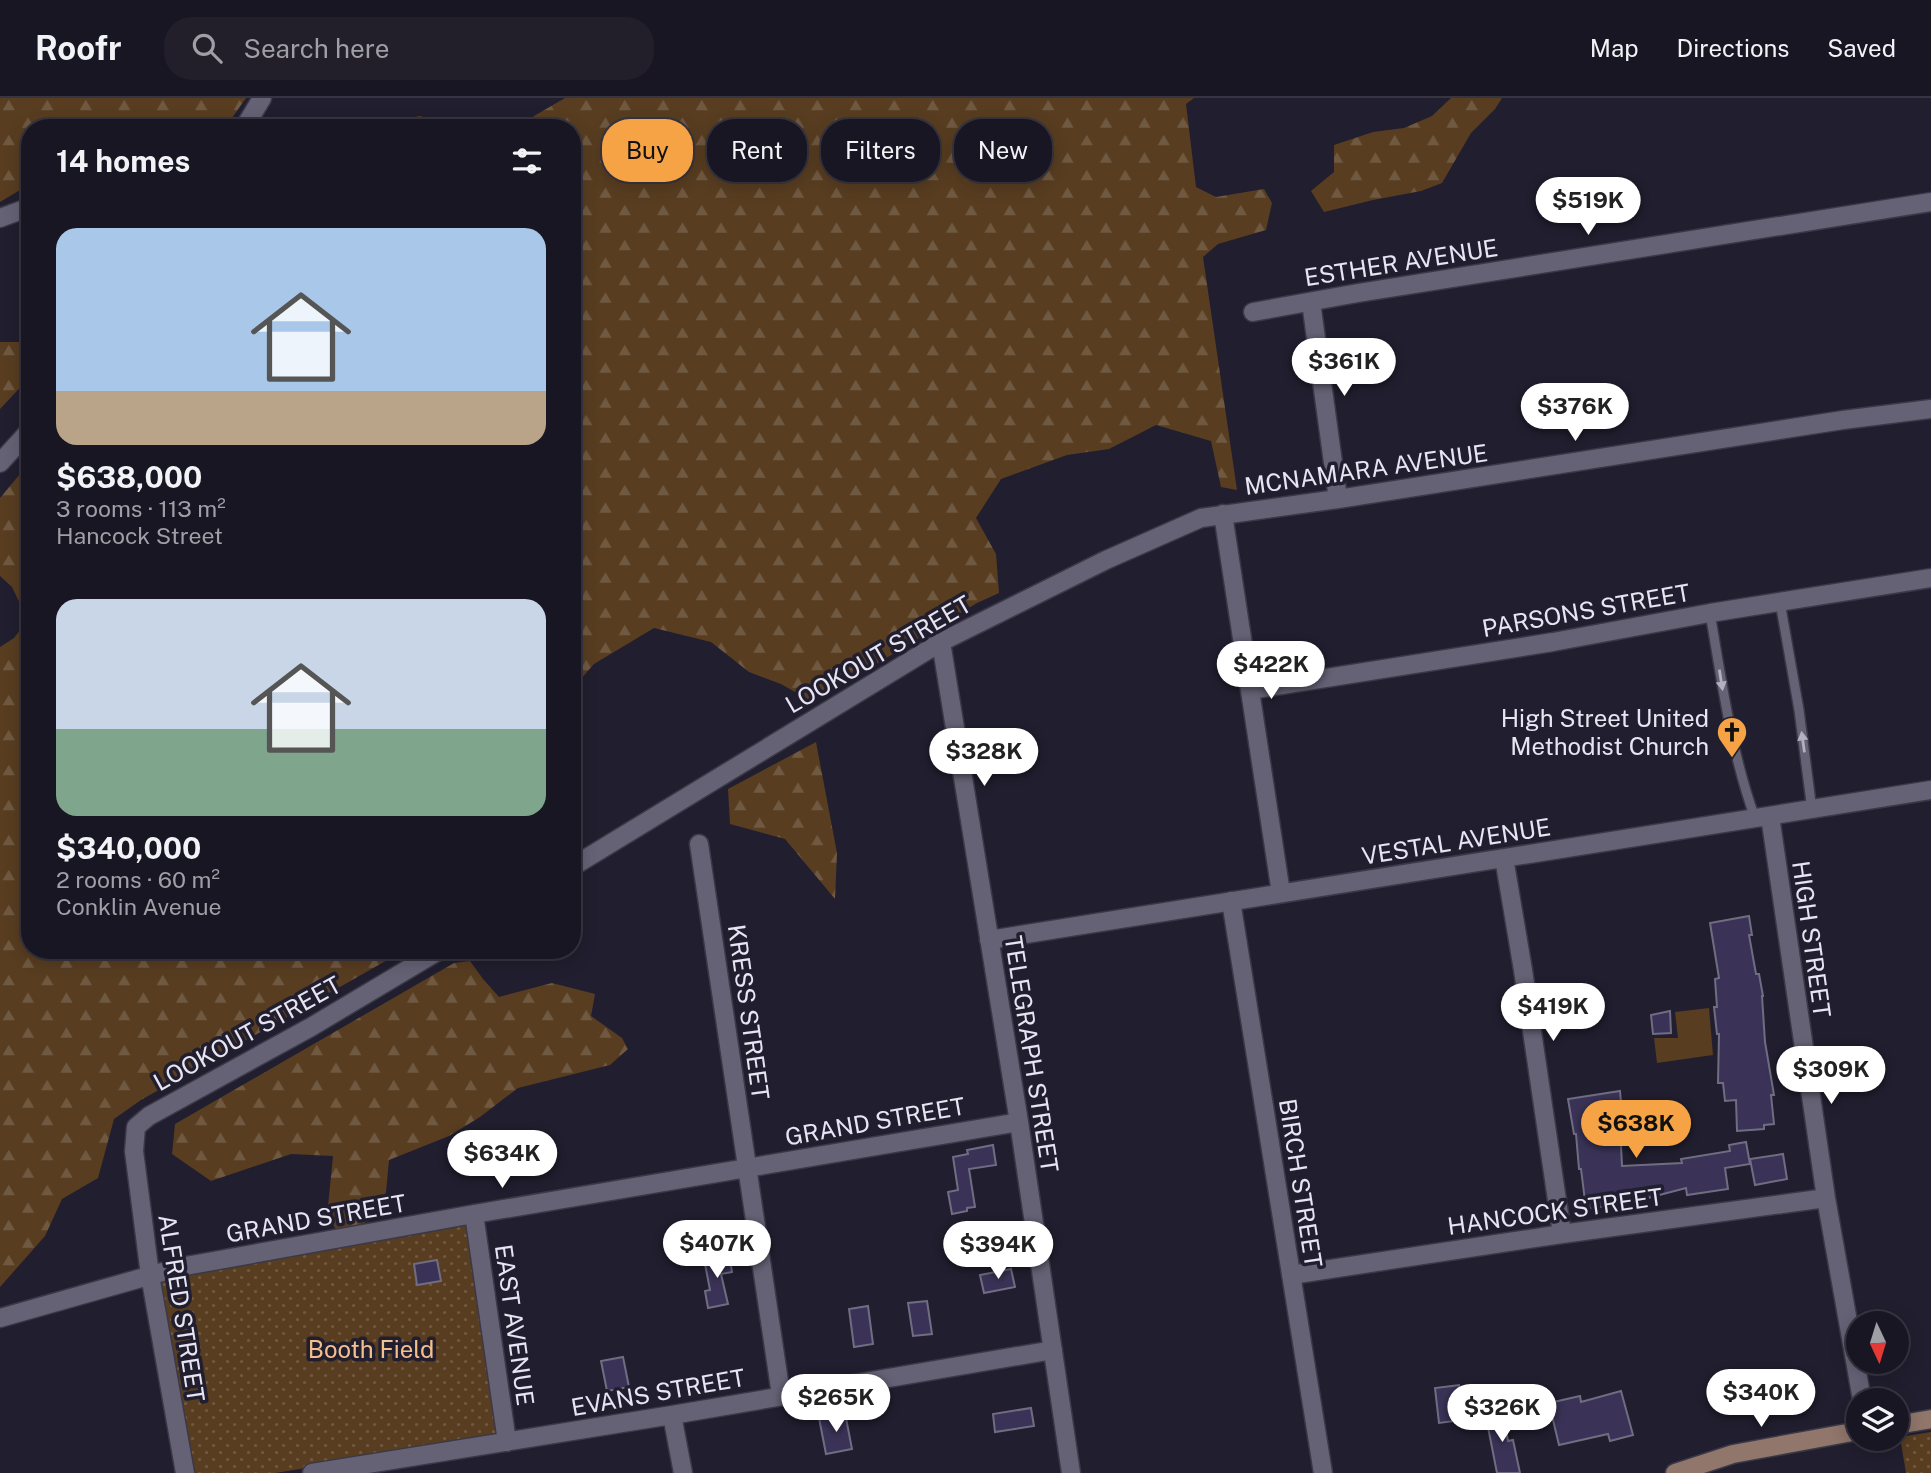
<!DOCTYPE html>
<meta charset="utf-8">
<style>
body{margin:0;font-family:"Public Sans",sans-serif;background:#221f2b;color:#f1f3f6;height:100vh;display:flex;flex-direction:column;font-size:26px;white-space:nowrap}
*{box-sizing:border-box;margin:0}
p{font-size:23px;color:#9f9fa6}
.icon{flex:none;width:38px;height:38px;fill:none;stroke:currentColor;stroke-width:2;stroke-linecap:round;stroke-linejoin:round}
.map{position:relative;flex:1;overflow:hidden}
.panel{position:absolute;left:21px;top:21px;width:560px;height:840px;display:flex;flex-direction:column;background:#191623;border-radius:28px;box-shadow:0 4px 18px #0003,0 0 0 2px #373541}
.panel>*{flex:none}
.guide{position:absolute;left:602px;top:21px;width:665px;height:63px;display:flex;gap:14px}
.needle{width:46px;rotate:176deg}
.controls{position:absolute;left:1846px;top:1213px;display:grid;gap:14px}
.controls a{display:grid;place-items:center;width:63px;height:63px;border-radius:50%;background:#191623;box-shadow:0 4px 18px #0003,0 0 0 2px #373541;font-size:35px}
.price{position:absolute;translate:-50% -60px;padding:0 16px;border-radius:24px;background:#fff;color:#222;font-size:23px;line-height:46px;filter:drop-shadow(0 2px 4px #0008)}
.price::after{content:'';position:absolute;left:50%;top:42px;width:21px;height:16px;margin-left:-10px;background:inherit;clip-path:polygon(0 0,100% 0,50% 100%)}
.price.active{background:#f5a345;color:#111}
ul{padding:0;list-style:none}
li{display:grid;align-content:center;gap:14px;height:371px;padding:0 35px}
li span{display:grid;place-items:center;height:217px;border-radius:21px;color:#555}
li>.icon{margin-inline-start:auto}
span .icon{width:126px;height:126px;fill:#fffc;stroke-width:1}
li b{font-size:30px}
h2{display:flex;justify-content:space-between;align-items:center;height:84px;padding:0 35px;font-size:30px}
.chip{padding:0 24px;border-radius:28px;background:#191623;box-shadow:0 4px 18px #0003,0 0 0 2px #373541;font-size:24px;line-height:63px}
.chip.active{background:#f5a345;color:#111}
header{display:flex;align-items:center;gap:42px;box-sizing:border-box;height:98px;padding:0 35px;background:#191623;border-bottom:2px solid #373541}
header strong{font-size:33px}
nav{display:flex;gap:38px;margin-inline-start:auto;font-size:24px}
.search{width:490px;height:63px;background:#221f2b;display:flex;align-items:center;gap:18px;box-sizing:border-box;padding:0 24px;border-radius:28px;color:#9f9fa6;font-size:26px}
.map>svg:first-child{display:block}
.grass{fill:#583d20}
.forest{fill:url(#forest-firs)}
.park{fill:url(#park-dots)}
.building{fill:#3a3357;stroke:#706d82;stroke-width:2}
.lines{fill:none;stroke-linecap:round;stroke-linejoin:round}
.service-casing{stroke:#3b3947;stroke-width:12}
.minor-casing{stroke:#3b3947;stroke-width:21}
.secondary-casing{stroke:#3b3947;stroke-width:21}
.service{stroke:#656276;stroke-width:9}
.minor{stroke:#656276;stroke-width:18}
.secondary{stroke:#90766b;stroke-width:18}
.oneway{fill:#b3b1c0}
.labels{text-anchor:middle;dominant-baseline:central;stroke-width:7;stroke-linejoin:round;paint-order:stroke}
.street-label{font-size:24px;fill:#e7e5f1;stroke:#211e2f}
.poi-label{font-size:24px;fill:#e7e5f1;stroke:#211e2f;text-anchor:end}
.park-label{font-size:24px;fill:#f4bf8a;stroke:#211e2f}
</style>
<header>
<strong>Roofr</strong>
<div class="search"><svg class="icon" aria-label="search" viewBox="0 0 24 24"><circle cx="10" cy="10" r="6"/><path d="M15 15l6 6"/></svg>Search here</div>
<nav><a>Map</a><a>Directions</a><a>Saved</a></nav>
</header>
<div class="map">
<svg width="1931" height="1375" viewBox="0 0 1931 1375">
<defs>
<pattern id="forest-firs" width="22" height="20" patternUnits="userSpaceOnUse" patternTransform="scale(1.75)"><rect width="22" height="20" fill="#583d20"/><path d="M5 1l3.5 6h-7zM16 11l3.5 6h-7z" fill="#705941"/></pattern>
<pattern id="park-dots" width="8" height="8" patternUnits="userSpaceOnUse" patternTransform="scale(1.75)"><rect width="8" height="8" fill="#583d20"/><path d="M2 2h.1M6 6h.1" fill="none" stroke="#705941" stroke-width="1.8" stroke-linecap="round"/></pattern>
</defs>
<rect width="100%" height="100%" fill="#211e2f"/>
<path class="grass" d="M1709,910L1713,957L1657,965L1654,940H1678L1675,914Z"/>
<path class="forest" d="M0,0H246L225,30H30V86L0,104Z
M565,0H1194L1186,6L1196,89L1216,99L1264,91L1272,105L1266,132L1218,146L1203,159L1237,392L1221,389L1211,343L1156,327L1109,351L1067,357L1001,381L976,420L996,456L999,495L977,505L845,585L809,602L781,586L749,574L711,544L654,530L594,566L572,591V30H523L534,18Z
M1451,0H1502L1495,11L1471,35L1442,85L1421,93L1373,102L1324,114L1311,93L1334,74V47L1373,34L1404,30L1432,18Z
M420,18L457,30H385V25Z
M0,244H30V279L0,311Z
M30,364V852H405L141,1002L114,1021L98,1080L62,1101L45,1138L0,1189V549L14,540L28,522L12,489L0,478V400Z
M816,644L837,755L835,801L785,741L730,726L728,691Z
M470,863L483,881L499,899L552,885L595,896L591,918L622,940L628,951L610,967L518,990L480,1019L449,1038L389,1062L386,1094L375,1121L338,1134L327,1118L333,1058L291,1056L211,1083L172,1056L175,1026L454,865Z"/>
<path class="park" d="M469,1124L501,1339L275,1375H191L158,1180Z
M1931,1334V1375H1906L1900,1339Z"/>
<path class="building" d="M1749,818L1752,837H1749L1756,876H1759L1763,898H1762L1765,944L1774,997H1771L1774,1026L1764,1027V1031L1737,1033L1736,1002L1725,1003L1723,985H1718L1719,936H1717L1714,909H1717L1715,881L1719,880L1710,825Z
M1670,913L1671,935L1653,936L1651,917Z
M1620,993L1623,1027H1620L1622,1068L1682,1065L1681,1061L1730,1053L1729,1047L1746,1044L1750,1066L1725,1070L1728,1091L1687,1097L1686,1090L1629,1105L1586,1111L1581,1071H1579L1576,1036H1574L1568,1001Z
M993,1047L996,1067L969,1071L975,1109L967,1110V1113L952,1116L948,1094L958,1092L953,1059L968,1056L967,1052Z
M1783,1056L1787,1081L1755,1087L1750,1061Z
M729,1156L732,1174L721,1176L728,1206L708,1210L705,1193L710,1192L704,1161Z
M437,1162L441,1183L417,1187L414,1166Z
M1011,1171L1015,1189L984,1195L980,1177Z
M927,1203L932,1236L913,1238L908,1205Z
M868,1208L873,1246L854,1249L849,1211Z
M623,1259L629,1289L607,1293L601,1263Z
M1459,1287L1463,1322L1439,1325L1435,1290Z
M1621,1293L1633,1337L1610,1343L1608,1336L1559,1347L1549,1305L1580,1298L1581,1304Z
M1031,1310L1034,1328L995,1334L993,1316Z
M1502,1311L1508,1343L1513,1342L1520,1375H1497L1485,1314Z
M845,1315L852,1351L826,1356L819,1320Z"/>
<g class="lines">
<g class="service-casing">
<path id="service" d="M1780,504L1799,612L1812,712
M1710,515C1722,584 1731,654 1755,720"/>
</g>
<g class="minor-casing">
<path id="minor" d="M244,30L262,0
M0,120L30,109
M1311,204L1338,401
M1253,214L1358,195L1931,104
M0,365L30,332
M1223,416L1281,795
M941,544L1019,1024L1071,1375
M1250,592L1553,544L1710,515L1931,480
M1770,718L1826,1100L1862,1302
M699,746L781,1297
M1504,760L1523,872L1562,1136
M572,769L941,544L1106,462L1201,420L1338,401L1843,322L1931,311
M1231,803L1323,1375
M989,842L1931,692
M474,1116L507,1344
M1291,1177L1562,1136L1826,1100
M0,1220L180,1169L474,1116L1019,1024
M672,1317L683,1375
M185,1375L150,1177L134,1053L136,1029L149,1018L311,929L440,852
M312,1375L672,1317L1053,1252"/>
</g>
<g class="secondary-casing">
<path id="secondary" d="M1897,1327L1931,1321
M1675,1375L1733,1356L1858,1333"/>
</g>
<use href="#service" class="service"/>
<use href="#minor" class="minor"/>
<use href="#secondary" class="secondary"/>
</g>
<defs><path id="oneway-solid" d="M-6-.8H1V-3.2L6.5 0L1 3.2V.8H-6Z" transform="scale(1.75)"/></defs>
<g class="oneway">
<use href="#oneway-solid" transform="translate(1721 582) rotate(81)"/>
<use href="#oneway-solid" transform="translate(1803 644) rotate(-98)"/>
</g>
<defs>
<g id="church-pin" transform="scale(1.575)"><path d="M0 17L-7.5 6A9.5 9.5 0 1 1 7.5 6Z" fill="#f5a345" stroke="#211e2f"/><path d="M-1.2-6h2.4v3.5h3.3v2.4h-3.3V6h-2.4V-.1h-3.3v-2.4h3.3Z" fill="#111"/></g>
</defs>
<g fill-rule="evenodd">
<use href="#church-pin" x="1732" y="634"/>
</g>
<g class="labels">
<g class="street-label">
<text transform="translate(1401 164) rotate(-9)">ESTHER AVENUE</text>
<text transform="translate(1366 371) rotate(-8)">MCNAMARA AVENUE</text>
<text transform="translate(1586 512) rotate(-10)">PARSONS STREET</text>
<text transform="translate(878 556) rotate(-30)">LOOKOUT STREET</text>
<text transform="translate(1456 743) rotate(-9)">VESTAL AVENUE</text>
<text transform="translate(1812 841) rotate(82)">HIGH STREET</text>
<text transform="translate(749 914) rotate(82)">KRESS STREET</text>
<text transform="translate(247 935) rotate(-29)">LOOKOUT STREET</text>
<text transform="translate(1032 956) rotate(81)">TELEGRAPH STREET</text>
<text transform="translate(875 1023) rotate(-10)">GRAND STREET</text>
<text transform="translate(1301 1085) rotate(81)">BIRCH STREET</text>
<text transform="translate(1555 1113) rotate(-8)">HANCOCK STREET</text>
<text transform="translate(316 1120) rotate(-10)">GRAND STREET</text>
<text transform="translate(182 1210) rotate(81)">ALFRED STREET</text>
<text transform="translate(515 1227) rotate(82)">EAST AVENUE</text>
<text transform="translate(658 1294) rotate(-10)">EVANS STREET</text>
</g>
<g class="poi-label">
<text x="1709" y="620">High Street United<tspan x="1709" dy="28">Methodist Church</tspan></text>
</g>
<g class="park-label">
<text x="371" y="1251">Booth Field</text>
</g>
</g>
</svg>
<div class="controls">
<a><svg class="needle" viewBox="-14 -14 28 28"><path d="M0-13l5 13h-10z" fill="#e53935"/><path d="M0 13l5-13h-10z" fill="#9f9fa6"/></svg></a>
<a><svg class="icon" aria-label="layers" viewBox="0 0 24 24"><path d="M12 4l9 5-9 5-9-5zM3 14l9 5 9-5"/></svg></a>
</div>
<b class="price" style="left:1588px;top:139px">$519K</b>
<b class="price" style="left:1344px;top:300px">$361K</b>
<b class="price" style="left:1575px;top:345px">$376K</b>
<b class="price" style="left:1271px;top:603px">$422K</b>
<b class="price" style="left:984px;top:690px">$328K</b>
<b class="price" style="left:1553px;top:945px">$419K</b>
<b class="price" style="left:1831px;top:1008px">$309K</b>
<b class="price active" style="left:1636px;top:1062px">$638K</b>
<b class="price" style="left:502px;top:1092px">$634K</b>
<b class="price" style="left:717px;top:1182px">$407K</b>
<b class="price" style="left:998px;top:1183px">$394K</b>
<b class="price" style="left:1761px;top:1331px">$340K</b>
<b class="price" style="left:836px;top:1336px">$265K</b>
<b class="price" style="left:1502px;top:1346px">$326K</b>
<div class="guide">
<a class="chip active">Buy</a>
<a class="chip">Rent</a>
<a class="chip">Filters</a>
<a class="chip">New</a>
</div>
<section class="panel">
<h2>14 homes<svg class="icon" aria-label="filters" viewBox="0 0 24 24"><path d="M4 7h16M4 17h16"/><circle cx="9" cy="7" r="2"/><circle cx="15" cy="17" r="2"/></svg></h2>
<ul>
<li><span style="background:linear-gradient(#a9c7e8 75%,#b9a48a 0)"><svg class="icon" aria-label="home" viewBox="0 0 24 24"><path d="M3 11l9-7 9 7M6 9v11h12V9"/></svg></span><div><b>$638,000</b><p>3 rooms · 113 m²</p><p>Hancock Street</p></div></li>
<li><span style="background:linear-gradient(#c9d6e8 60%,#7fa58c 0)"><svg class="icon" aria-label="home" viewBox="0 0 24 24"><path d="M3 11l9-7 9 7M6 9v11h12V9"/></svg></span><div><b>$340,000</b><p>2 rooms · 60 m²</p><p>Conklin Avenue</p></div></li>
</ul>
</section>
</div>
